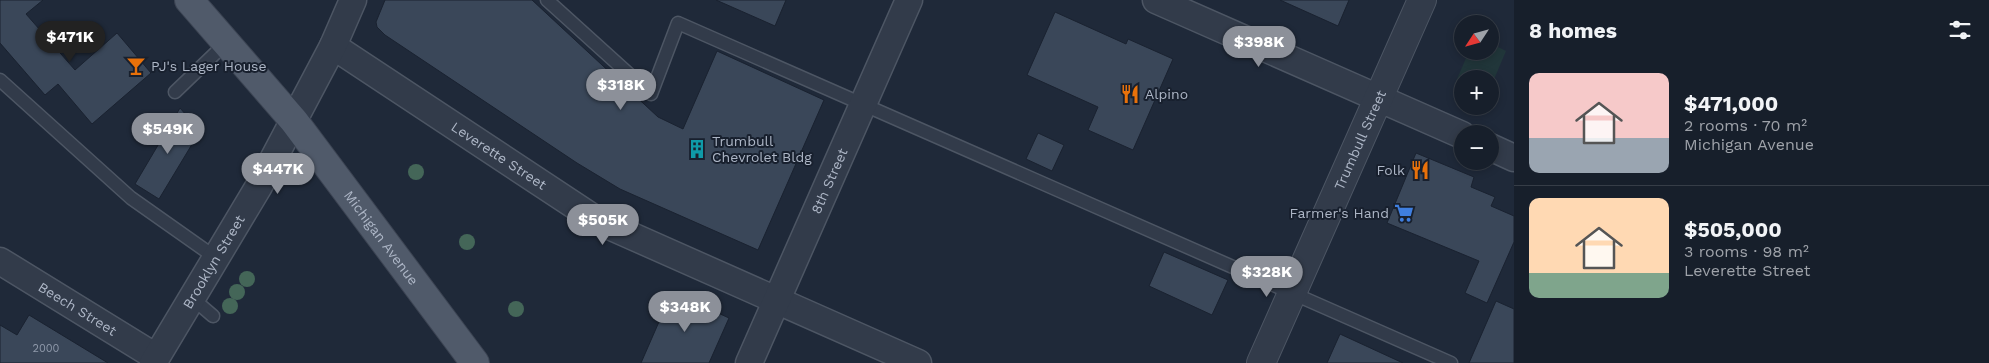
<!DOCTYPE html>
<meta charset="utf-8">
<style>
body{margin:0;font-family:"Work Sans",sans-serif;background:#202733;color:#f1f3f6;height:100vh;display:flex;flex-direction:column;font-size:19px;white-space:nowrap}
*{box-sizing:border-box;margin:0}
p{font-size:16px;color:#9ea2a9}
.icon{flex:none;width:28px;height:28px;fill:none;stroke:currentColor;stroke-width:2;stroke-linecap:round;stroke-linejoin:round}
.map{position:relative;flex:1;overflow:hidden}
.side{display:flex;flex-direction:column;background:#171f2b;width:475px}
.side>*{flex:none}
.needle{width:32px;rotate:234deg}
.controls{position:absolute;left:1454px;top:15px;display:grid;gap:10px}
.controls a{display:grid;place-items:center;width:45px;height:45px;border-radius:50%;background:#171f2b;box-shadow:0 2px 8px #0003,0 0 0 1px #363d47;font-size:25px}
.price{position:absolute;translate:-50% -42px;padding:0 11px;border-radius:18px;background:#8c9099;color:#fff;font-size:16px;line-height:32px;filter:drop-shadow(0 1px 2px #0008)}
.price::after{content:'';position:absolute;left:50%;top:30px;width:15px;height:11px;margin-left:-8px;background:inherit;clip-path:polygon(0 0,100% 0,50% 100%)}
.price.selected{background:#222;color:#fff}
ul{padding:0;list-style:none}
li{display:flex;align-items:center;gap:15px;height:125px;padding:0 15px}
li+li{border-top:1px solid #363d47}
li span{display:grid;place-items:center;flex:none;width:140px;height:100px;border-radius:10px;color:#555}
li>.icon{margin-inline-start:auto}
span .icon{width:60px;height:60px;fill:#fffc;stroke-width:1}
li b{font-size:21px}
h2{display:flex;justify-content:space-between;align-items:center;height:60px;padding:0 15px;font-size:21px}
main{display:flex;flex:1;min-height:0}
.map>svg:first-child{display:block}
.green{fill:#21363a}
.building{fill:#3a4759;stroke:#1a2230}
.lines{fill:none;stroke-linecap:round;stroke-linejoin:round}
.service-casing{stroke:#4d5664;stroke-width:15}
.minor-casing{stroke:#4d5664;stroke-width:29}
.tertiary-casing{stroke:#4d5664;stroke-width:30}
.primary-casing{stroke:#3c4453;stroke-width:30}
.service{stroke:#323b4a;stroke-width:12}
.minor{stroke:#323b4a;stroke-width:26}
.tertiary{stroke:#323b4a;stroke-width:28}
.primary{stroke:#505a6a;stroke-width:28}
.tree{fill:#446658}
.labels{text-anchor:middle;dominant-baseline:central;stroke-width:4;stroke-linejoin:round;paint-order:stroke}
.number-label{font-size:11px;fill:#909aab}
.poi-label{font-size:14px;fill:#adb6c6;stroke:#18202e;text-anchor:start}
.street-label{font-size:14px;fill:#adb6c6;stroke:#18202e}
</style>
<main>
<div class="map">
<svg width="1514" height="363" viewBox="0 0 1514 363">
<rect width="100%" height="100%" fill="#1f2939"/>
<path class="green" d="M1490,43L1506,51L1490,89V79H1462V90L1454,86L1469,51H1490Z"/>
<path class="building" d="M0,0H43L26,14L75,70L117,33L151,73L92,124L58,84L45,95L0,43Z
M385,0H532L658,117L683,129L717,51L824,100L758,250L620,189L577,163L385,35L377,27L376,22Z
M716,0H786L775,26Z
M1280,0H1349L1338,26Z
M1055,12L1126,44L1128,39L1173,59L1133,150L1088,130L1098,107L1027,75Z
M180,108L200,131L159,199L135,184Z
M1038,133L1064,145L1052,171L1026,159Z
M1416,153L1474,177L1471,187L1495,197L1491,206L1514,216V242L1487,303L1465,293L1479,261L1387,223Z
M1164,252L1228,280L1212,315L1149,286Z
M672,292L729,318L709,363H641Z
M1496,301L1514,309V363H1469Z
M29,315L108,363H0V325L17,335Z
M1340,334L1403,363H1327Z"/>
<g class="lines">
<g class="service-casing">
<path id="service" d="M547,0L651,94L678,23L1451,363
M0,80L131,198L216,258
M175,92L226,43
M192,298L213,316"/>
</g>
<g class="minor-casing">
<g id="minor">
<path d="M1156,0L1462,135"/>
<path id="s1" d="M333,46L598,221L918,363"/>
<path d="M1490,147L1514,158"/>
<path id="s2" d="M0,261L156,357"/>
<path id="s3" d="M153,363L259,186L333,46L353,0"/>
<path id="s4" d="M749,363L909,0"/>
</g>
</g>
<g class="tertiary-casing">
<g id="tertiary">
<path id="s5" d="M1261,363L1422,0"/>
</g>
</g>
<g class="primary-casing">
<g id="primary">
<path id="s6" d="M189,0L294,121L475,363"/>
</g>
</g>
<use href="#service" class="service"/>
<use href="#minor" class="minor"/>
<use href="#tertiary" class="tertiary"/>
<use href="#primary" class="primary"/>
</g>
<g class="tree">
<circle cx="416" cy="172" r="8"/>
<circle cx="467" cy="242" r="8"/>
<circle cx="247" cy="279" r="8"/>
<circle cx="237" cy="292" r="8"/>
<circle cx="230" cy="306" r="8"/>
<circle cx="516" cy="309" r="8"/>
</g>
<defs>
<g id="bar-bare" transform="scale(1.5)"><path d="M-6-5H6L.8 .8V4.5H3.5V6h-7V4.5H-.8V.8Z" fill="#e8710a" stroke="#18202e" stroke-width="2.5" paint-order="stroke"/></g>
<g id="restaurant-bare" transform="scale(1.5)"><path d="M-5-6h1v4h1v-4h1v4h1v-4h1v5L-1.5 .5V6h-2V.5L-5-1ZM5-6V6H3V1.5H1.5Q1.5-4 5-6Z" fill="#e8710a" stroke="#18202e" stroke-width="2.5" paint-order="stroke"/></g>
<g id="building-bare" transform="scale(1.5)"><path d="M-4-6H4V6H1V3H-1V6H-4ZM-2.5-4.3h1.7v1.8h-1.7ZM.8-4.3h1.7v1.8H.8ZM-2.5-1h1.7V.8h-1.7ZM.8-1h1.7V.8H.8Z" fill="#0f9aa8" stroke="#18202e" stroke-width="2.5" paint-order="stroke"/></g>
<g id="supermarket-bare" transform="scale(1.5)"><path d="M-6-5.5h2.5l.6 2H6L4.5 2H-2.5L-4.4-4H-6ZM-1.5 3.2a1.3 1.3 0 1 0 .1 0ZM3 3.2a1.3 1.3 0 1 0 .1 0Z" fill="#3f7fe0" stroke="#18202e" stroke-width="2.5" paint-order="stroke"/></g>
</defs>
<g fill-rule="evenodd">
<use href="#bar-bare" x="136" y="66"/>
<use href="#restaurant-bare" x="1130" y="94"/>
<use href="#building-bare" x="697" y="149"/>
<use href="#restaurant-bare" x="1420" y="170"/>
<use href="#supermarket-bare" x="1404" y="213"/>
</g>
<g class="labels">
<g class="number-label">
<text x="46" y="348">2000</text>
</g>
<g class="poi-label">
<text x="151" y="66">PJ's Lager House</text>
<text x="1145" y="94">Alpino</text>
<text x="712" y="141">Trumbull<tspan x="712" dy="16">Chevrolet Bldg</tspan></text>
<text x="1405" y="170" text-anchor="end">Folk</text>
<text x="1389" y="213" text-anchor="end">Farmer's Hand</text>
</g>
<g class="street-label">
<text stroke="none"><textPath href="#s5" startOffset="244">Trumbull Street</textPath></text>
<text stroke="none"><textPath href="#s1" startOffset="199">Leverette Street</textPath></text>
<text stroke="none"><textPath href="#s4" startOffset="199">8th Street</textPath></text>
<text stroke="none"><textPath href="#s6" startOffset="306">Michigan Avenue</textPath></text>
<text stroke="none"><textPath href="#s3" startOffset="118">Brooklyn Street</textPath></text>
<text stroke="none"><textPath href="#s2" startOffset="91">Beech Street</textPath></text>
</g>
</g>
</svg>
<div class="controls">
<a><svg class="needle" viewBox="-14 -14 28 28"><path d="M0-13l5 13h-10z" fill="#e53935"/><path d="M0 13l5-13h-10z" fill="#9ea2a9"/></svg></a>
<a>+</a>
<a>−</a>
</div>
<b class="price selected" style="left:70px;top:63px">$471K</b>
<b class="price" style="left:1259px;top:68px">$398K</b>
<b class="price" style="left:621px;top:111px">$318K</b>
<b class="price" style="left:168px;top:155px">$549K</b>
<b class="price" style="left:278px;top:195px">$447K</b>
<b class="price" style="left:603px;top:246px">$505K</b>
<b class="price" style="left:1267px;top:298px">$328K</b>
<b class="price" style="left:685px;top:333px">$348K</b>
</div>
<section class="side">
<h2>8 homes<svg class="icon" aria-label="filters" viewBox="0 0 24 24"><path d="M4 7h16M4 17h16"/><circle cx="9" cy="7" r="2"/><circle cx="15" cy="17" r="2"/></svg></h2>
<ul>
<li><span style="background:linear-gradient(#f6c9c9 65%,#9aa5b1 0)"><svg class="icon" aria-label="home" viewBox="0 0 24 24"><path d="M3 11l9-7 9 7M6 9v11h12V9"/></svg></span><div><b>$471,000</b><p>2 rooms · 70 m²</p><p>Michigan Avenue</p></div></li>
<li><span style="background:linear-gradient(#ffd9b3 75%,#7fa58c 0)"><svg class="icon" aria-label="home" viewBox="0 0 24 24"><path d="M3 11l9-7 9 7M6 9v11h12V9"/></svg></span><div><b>$505,000</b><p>3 rooms · 98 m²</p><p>Leverette Street</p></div></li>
</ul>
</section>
</main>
